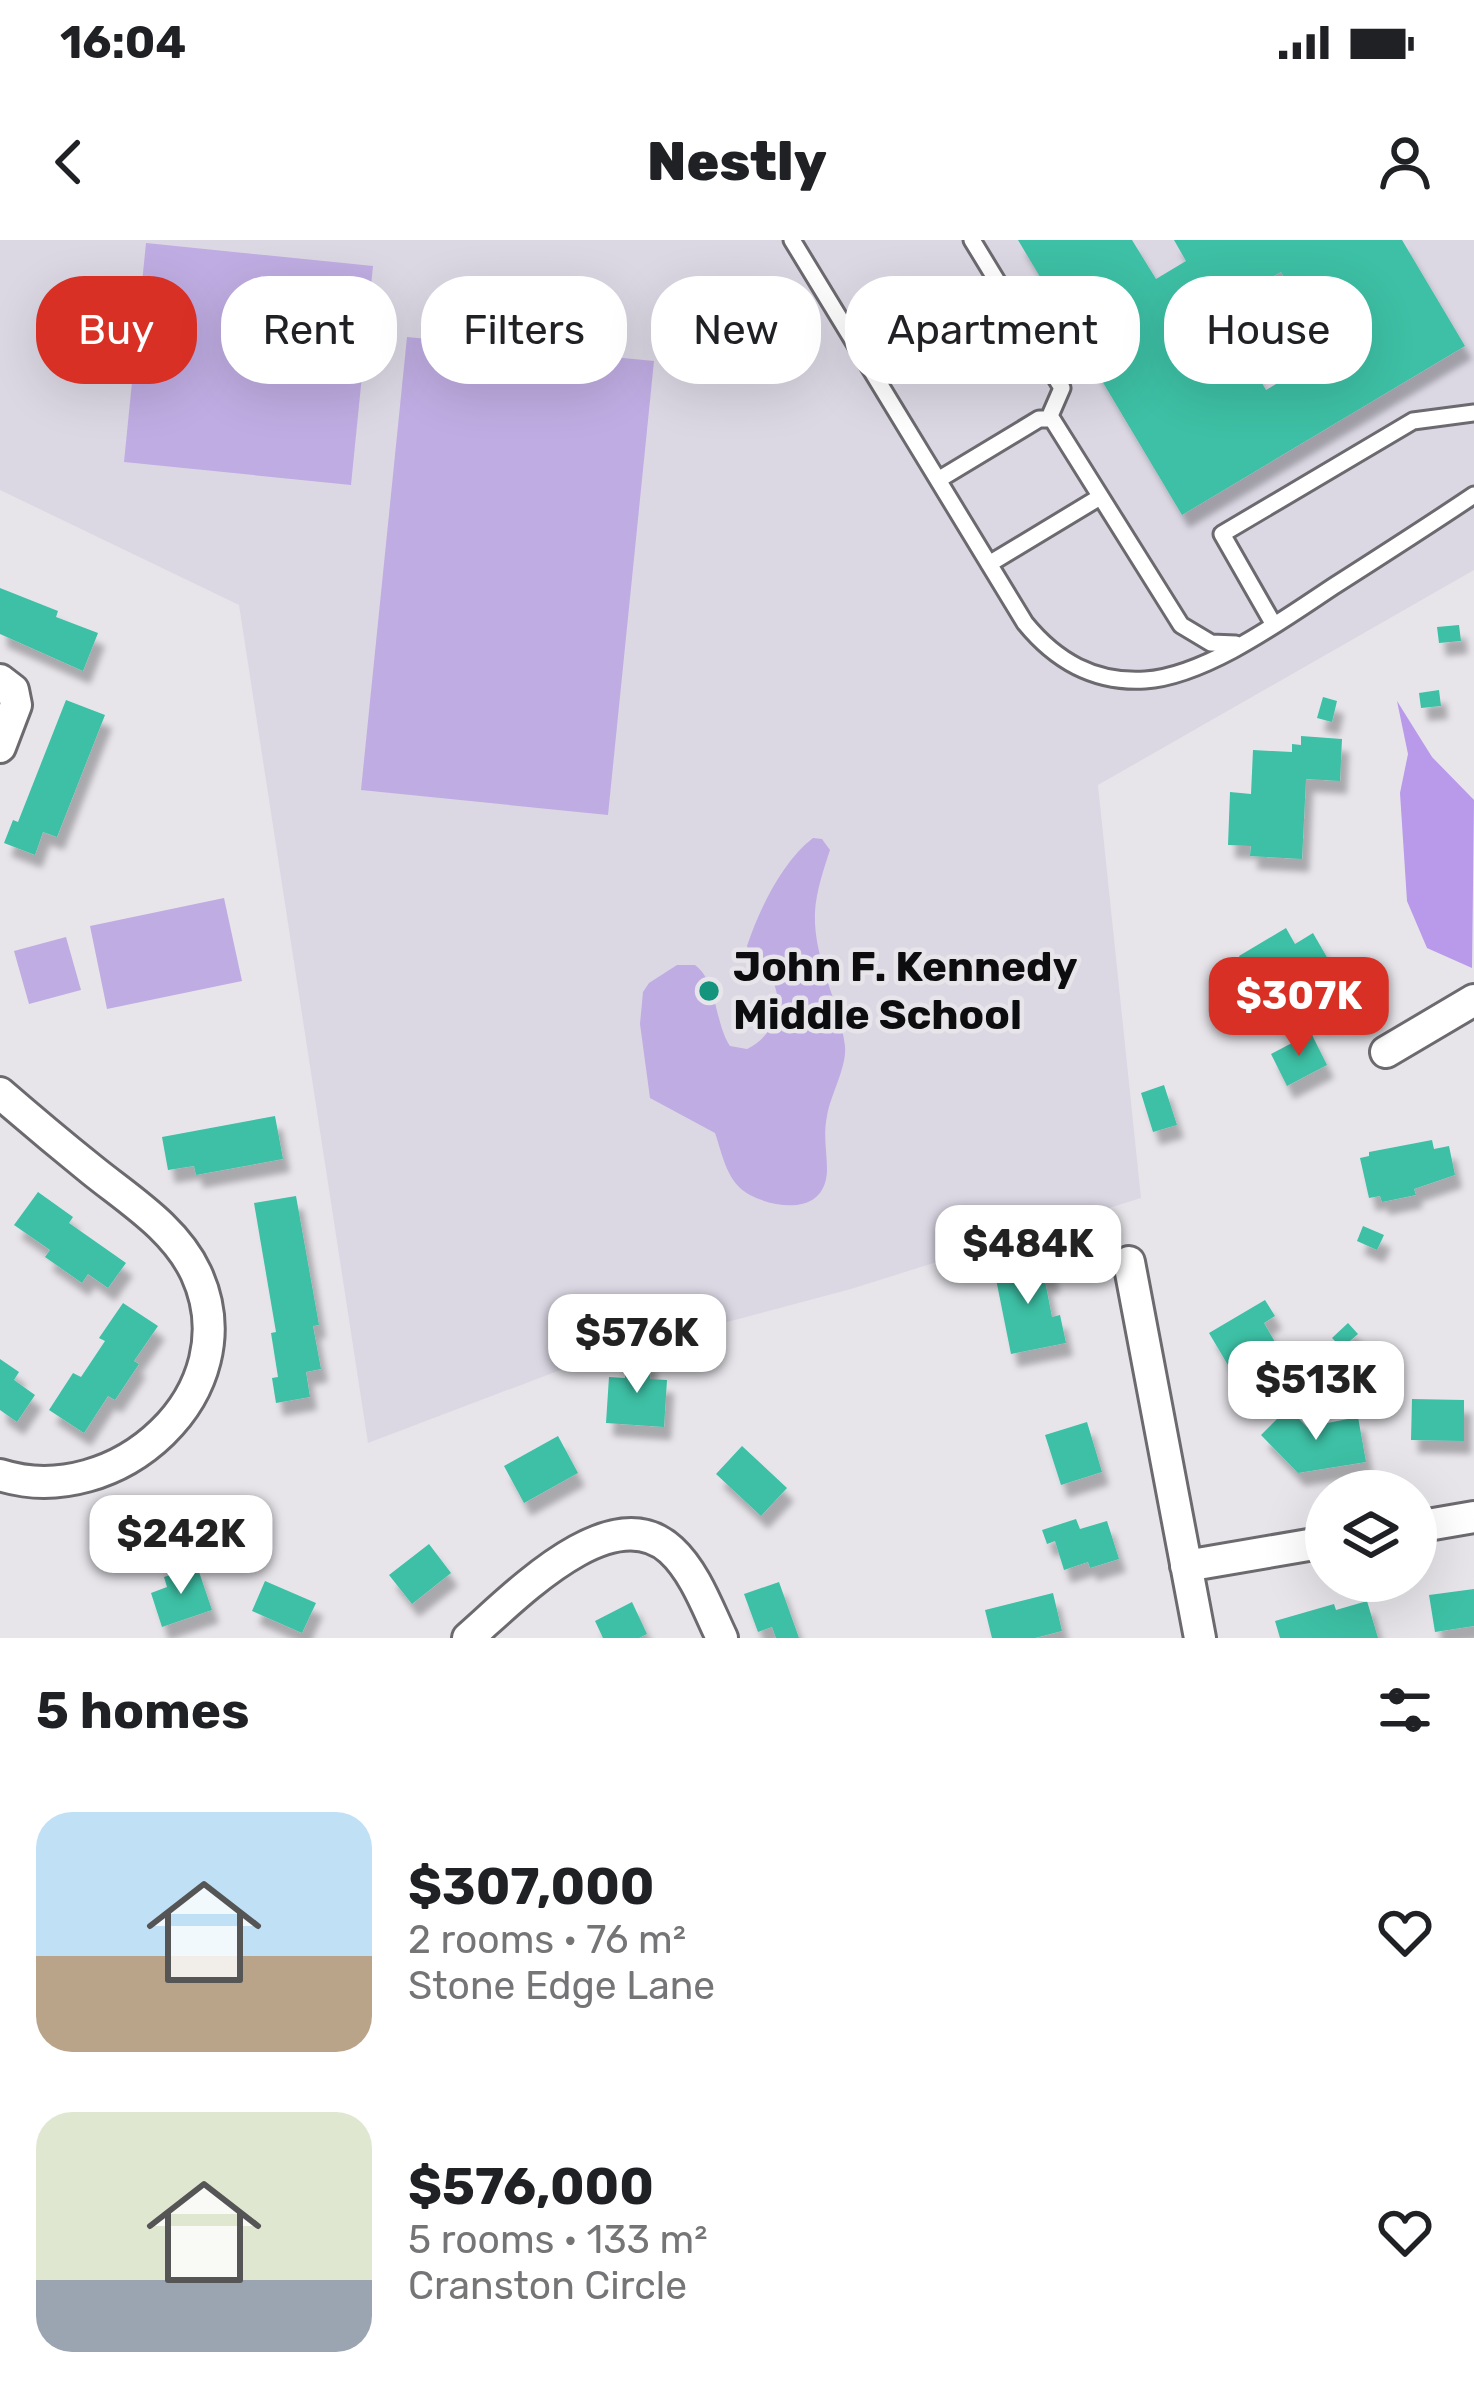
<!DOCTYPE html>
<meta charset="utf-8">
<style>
body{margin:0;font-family:Rubik,sans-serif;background:#f6f6f6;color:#202124;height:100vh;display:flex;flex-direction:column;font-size:45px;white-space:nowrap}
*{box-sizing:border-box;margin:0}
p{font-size:39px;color:#757577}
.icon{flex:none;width:66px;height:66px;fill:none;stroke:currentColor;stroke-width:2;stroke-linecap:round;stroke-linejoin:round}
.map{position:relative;height:1398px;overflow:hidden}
.drawer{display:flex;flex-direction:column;background:#fff;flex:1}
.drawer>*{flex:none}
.top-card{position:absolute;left:36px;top:36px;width:1404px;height:108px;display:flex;gap:24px}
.fabs{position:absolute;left:1305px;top:1230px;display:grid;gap:24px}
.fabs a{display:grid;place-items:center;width:132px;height:132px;border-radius:50%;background:#fff;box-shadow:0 12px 48px #0002;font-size:60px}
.price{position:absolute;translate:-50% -102px;padding:0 27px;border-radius:24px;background:#fff;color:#222;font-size:39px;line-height:78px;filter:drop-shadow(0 3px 6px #0008)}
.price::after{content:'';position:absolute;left:50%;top:72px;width:36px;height:27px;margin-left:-18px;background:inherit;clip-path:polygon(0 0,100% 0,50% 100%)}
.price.selected{background:#d93025;color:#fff}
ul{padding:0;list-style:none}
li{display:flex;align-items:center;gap:36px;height:300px;padding:0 36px}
li span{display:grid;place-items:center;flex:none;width:336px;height:240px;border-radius:36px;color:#555}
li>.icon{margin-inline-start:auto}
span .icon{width:144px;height:144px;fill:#fffc;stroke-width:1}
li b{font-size:51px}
h2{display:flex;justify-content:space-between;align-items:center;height:144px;padding:0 36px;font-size:51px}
.pill{padding:0 42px;border-radius:48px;background:#fff;box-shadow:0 12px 48px #0002;font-size:42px;line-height:108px}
.pill.selected{background:#d93025;color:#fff}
.status{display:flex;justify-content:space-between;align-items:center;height:84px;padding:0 60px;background:#fff;direction:ltr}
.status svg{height:33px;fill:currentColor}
header{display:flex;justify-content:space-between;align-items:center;height:156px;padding:0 36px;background:#fff;font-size:54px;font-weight:800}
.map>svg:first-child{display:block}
.built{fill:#dbd8e4}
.green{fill:#bface2}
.water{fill:#b899ea}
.building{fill:#3dc0a5;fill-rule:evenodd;filter:url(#shadow)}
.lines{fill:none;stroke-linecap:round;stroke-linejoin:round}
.service-casing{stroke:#6c6a6f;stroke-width:21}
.minor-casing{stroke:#6c6a6f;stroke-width:36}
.service{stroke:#fff;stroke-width:15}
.minor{stroke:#fff;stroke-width:30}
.poi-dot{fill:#14947d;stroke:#e7e5ea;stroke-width:4.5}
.labels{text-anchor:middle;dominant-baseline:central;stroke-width:9;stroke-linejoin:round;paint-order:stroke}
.poi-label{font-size:42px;font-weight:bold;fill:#0d0c0e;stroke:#e7e5ea;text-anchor:start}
</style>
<div class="status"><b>16:04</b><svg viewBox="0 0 49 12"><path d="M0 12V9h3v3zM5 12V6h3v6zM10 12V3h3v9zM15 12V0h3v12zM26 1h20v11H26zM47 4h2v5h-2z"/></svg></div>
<header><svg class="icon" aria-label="back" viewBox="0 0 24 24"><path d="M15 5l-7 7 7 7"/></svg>Nestly<svg class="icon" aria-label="person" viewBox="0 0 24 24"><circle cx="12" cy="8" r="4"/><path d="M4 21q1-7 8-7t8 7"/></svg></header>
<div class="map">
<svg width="1474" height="1398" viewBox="0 0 1474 1398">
<defs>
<filter id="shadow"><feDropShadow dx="7" dy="13" stdDeviation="3" flood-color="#0004"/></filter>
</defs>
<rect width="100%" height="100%" fill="#e7e5ea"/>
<path class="built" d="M0,0H1474V330L1098,545L1141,958L851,1049L592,1118L368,1203L239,365L0,250Z"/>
<path class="green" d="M146,3L373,26L351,245L124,222Z
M407,97L654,121L608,575L361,550Z
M813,598L822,599L830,610C824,628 816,652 815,672C813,719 839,760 845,806C847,827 831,853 827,876C823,895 827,912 827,930C826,974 779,970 750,955C727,943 723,916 715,893L650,858L640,784L643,752L649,743L677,725H695C718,742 714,782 730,806L747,809C774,796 787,764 770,736C763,724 752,719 747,706C760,668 782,622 813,598Z
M224,658L242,741L107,769L90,686Z
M66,697L81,750L29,764L14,711Z"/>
<path class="water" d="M1397,461L1432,517L1474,560L1472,728L1427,708L1407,661L1400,553L1408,514Z"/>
<path class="building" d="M1018,0H1132L1156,39L1186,21L1174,0H1402L1465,106L1182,275ZM1281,32L1328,113L1266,150L1218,68Z
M0,348L58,371L56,377L98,393L83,431L0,394Z
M1459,385L1461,401L1439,403L1437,387Z
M1439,450L1441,466L1421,468L1419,453Z
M1323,457L1337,461L1332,482L1317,478Z
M66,460L105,475L57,597L43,592L35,615L4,603L13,580L18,582Z
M1301,496L1342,499L1340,541L1306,539L1302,619L1250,616L1251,606L1228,605L1230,552L1251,554L1253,510L1292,512V504L1301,505Z
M1286,688L1295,704L1313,693L1336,733L1325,739L1341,767L1320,780L1313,766L1297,775L1284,752L1258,771L1240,741L1250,735L1239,716Z
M1311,793L1327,825L1287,846L1271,814Z
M1164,845L1177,885L1153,892L1141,853Z
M275,876L283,919L196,935L194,926L168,930L162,897Z
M1432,900L1434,909L1449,906L1455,935L1414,949L1416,955L1382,962L1380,956L1369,958L1360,918L1369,916V912Z
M38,952L73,977L69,983L126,1023L108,1048L88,1034L82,1043L45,1017L50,1010L14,985Z
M296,956L319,1085L313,1086L321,1129L306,1132L310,1157L276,1163L272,1138L278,1137L271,1093L276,1092L254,963Z
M1363,986L1384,995L1377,1010L1357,1001Z
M1048,1018L1053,1040L1045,1041L1052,1077L1060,1075L1066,1103L1011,1114L994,1029Z
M1265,1060L1275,1076L1264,1083L1283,1116L1238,1142L1209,1093Z
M123,1063L158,1086L134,1121L139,1124L115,1160L108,1156L84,1193L49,1170L73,1133L81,1137L105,1101L99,1098Z
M1348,1083L1358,1094L1342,1108L1332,1098Z
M626,1116L651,1118L650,1139L667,1140L664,1187L606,1183L609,1137L625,1138Z
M0,1119L19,1132L14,1140L35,1155L17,1182L0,1170Z
M1412,1159L1464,1160V1201L1411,1200Z
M1288,1168L1307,1187L1358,1177L1366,1222L1298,1233L1261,1195Z
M1087,1182L1102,1232L1061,1245L1045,1195Z
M558,1196L578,1233L524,1263L504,1226Z
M742,1206L787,1248L761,1276L716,1234Z
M1076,1279L1080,1289L1107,1281L1119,1319L1090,1328L1088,1322L1064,1330L1055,1301L1047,1304L1042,1290Z
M429,1304L451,1333L412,1364L389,1335Z
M197,1326L212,1370L162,1387L151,1353L167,1347L164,1337Z
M265,1341L316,1363L302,1393L252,1371Z
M779,1342L799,1398H776L772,1387L758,1392L744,1354Z
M1474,1349V1386L1435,1392L1429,1355Z
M1053,1353L1062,1391L1035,1398H992L985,1370Z
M1367,1361L1378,1398H1280L1275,1381L1334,1364L1336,1370Z
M632,1362L647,1394L639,1398H603L595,1381Z"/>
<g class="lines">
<g class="service-casing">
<path id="service" d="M792,0L1025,383C1056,421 1094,443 1145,440C1206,436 1284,379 1334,346C1381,316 1428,286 1474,255
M972,0L1062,148L1049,178
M938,240L1039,179H1052L1181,385L1211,403L1236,404
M989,324L1100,257
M1274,385L1222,294L1413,181L1474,173"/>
</g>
<g class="minor-casing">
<path id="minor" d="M0,440L13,450L16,465L0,507
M1386,812L1474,760
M0,853C30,879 61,905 92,930C129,960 175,988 196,1033C251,1152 116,1272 0,1235
M1129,1022L1200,1398
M1416,1287L1474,1277
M1186,1326L1326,1302
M468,1398C513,1359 611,1255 671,1310C695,1332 708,1369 722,1398"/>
</g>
<use href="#service" class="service"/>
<use href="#minor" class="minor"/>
</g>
<circle class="poi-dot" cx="709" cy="751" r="12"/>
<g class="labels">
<g class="poi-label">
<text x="733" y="727">John F. Kennedy<tspan x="733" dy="48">Middle School</tspan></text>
</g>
</g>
</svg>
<div class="fabs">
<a><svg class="icon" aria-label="layers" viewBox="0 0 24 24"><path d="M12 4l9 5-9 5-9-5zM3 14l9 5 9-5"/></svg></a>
</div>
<b class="price selected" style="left:1299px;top:819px">$307K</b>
<b class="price" style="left:1028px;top:1067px">$484K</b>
<b class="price" style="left:637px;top:1156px">$576K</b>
<b class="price" style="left:1316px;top:1203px">$513K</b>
<b class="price" style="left:181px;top:1357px">$242K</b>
<div class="top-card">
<a class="pill selected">Buy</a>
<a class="pill">Rent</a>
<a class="pill">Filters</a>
<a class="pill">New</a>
<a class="pill">Apartment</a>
<a class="pill">House</a>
</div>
</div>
<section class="drawer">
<h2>5 homes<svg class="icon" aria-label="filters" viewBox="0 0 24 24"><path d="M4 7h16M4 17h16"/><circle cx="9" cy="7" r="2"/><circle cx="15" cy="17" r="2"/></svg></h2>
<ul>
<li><span style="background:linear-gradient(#bfe0f5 60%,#b9a48a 0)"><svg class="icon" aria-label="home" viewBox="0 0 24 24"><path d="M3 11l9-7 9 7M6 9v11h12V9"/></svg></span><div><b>$307,000</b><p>2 rooms · 76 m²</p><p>Stone Edge Lane</p></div><svg class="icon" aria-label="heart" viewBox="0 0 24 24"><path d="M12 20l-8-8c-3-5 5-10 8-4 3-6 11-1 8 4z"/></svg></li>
<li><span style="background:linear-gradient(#dfe7d0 70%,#9aa5b1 0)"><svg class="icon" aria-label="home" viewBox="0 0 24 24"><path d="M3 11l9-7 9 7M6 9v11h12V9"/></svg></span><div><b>$576,000</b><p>5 rooms · 133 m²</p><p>Cranston Circle</p></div><svg class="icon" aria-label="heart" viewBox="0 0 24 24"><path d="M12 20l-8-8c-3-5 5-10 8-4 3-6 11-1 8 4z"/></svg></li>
</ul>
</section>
